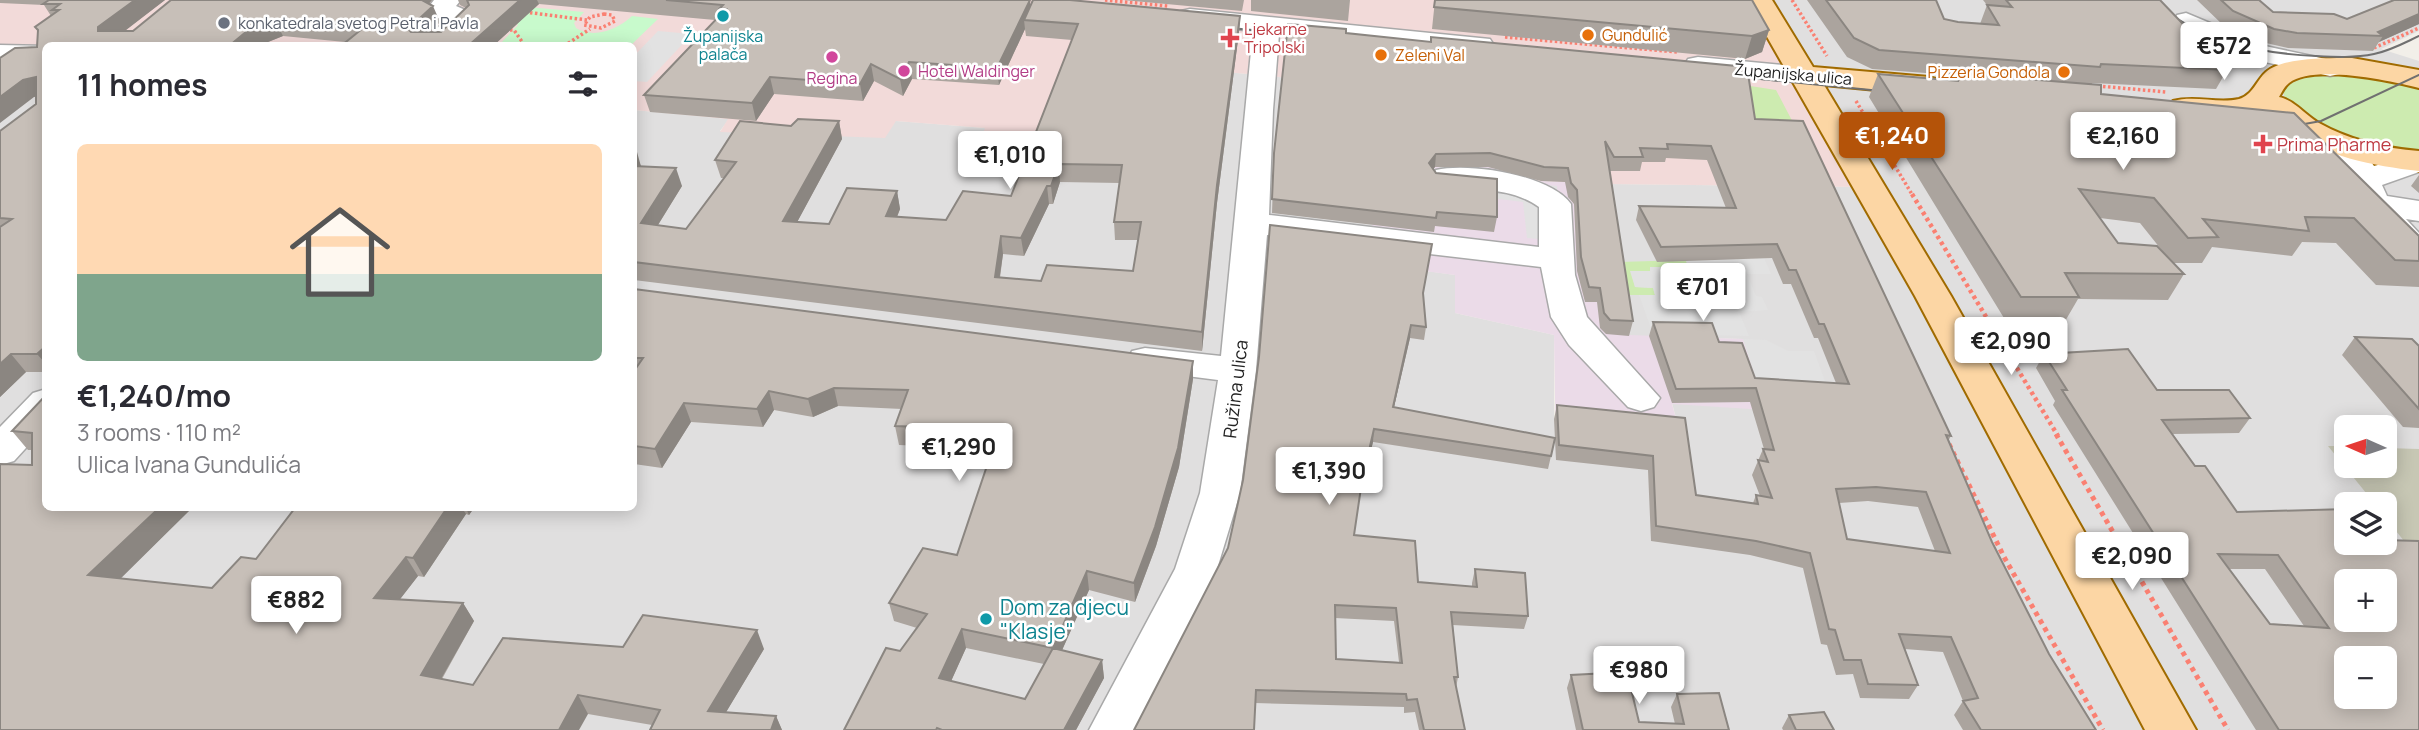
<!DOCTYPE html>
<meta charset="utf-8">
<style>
body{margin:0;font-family:Manrope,sans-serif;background:#f7f7f7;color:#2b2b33;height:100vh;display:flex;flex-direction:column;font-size:26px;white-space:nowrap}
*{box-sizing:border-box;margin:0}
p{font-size:23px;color:#7c7c81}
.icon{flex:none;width:38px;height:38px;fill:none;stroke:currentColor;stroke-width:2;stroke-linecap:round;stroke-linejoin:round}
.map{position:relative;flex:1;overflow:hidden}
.drawer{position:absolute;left:42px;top:42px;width:595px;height:469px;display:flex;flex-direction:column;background:#fff;border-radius:10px;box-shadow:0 4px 18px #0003}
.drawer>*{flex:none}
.needle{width:46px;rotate:273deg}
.tools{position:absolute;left:2334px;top:415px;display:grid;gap:14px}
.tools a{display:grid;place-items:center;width:63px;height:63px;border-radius:10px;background:#fff;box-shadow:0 4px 18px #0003;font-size:35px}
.price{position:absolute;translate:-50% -60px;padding:0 16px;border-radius:7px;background:#fff;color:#222;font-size:23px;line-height:46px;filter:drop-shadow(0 2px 4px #0008)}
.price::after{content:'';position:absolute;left:50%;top:42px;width:21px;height:16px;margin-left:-10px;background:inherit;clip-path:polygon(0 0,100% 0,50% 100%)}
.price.active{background:#b45309;color:#fff}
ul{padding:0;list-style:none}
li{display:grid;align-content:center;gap:14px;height:371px;padding:0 35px}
li span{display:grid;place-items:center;height:217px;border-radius:10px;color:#555}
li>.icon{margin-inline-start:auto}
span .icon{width:126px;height:126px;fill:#fffc;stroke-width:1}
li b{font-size:30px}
h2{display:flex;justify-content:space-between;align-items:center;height:84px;padding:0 35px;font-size:30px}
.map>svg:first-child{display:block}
.residential{fill:#e0dfdf;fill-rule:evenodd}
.commercial{fill:#f2dad9}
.industrial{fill:#ebdbe8}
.construction{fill:#c7c7b4}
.grass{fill:#cdebb0}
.park{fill:#c8facc}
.parking{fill:#e2e2e2}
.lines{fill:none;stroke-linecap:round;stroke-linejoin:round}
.minor-casing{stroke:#a9a9a9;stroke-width:3}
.major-casing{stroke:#a06b00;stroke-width:4}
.path-far2{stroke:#fa8072;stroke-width:3.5;stroke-dasharray:2.5 2.5;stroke-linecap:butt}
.path-far1{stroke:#fa8072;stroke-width:4.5;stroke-dasharray:3.5 3.5;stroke-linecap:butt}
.path{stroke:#fa8072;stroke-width:5;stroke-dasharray:4.5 4.5;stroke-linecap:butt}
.minor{fill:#fff;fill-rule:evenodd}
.major{fill:#fcd6a4;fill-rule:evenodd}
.tram{stroke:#707070;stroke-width:2}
.wall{fill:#aba49e;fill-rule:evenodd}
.shaded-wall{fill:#8b8681}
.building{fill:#c7bfb8;stroke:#8b8681;stroke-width:2;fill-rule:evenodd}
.culture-dot{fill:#0f9aa8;stroke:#fff;stroke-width:2.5}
.worship-dot{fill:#6b7280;stroke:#fff;stroke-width:2.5}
.food-dot{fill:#e8710a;stroke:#fff;stroke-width:2.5}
.health-dot{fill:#e0444e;stroke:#fff;stroke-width:2.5}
.hotel-dot{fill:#d1479c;stroke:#fff;stroke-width:2.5}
.labels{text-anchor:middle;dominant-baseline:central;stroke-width:5;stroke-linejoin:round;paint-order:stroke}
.far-worship-label{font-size:16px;fill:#5b616d;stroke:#fff;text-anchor:start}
.far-health-label{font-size:16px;fill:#be3a42;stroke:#fff;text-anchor:start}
.far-food-label{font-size:16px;fill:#c56008;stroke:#fff;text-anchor:start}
.far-culture-label{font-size:16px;fill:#0d838f;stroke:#fff}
.far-hotel-label{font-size:16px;fill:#b23c85;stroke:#fff;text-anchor:start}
.far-street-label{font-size:16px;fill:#222;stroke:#fff}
.health-label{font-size:18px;fill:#be3a42;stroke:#fff;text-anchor:start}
.street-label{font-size:18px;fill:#222;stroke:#fff}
.near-culture-label{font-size:21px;fill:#0d838f;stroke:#fff;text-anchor:start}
</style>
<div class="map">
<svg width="2419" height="730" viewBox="0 0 2419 730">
<rect width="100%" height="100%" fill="#f2efe9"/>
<path class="residential" d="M1749,0H2419V31L2381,49L2419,61V730H0V64L45,63L46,508H634V110L729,119L720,131L896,121L986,128L1073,58L1279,77L1507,109L1435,160L1433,192L1373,230L1284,251L1455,275V313L1554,335V419L1680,433L1672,403L1765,409L1743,339L1629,336L1607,184L1859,187ZM2347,427H2385V466H2347ZM2347,504H2385V542H2347ZM2347,581H2385V620H2347ZM2347,658H2385V696H2347Z"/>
<path class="commercial" d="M0,0H1749L1860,187L1607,184L1519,180L1507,109L1279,77L1074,58L1029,171L969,169L985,128L896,121L885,138L720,132L728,119L634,110V46H46L0,64Z"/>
<path class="industrial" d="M1435,160L1517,169L1520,180L1607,184L1629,335L1743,339L1766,410L1672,404L1680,433L1556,460L1554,335L1455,313V275L1263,250L1268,218L1372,230L1373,196L1433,192Z"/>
<path class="construction" d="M2328,446H2347V466H2385V448L2419,449V560L2385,517V504H2375Z"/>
<path class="grass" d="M2340,74L2368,76L2419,86V154L2343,140L2286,103L2283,90C2299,75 2319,75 2340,74Z
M1744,85L1776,90L1799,134L1725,131Z
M1686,260L1688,268L1650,267V272L1631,271L1635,287L1653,288L1655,295H1624L1619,262Z"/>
<path class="park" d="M495,4L584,12L574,23L576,28C594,39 617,30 632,16L658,19L630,46L499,45L518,25Z"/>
<path class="parking" d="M658,31L692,34L647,82L634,81V56Z
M1440,165L1509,173L1517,182L1557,186L1561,241L1527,238L1523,202L1436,191Z
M1764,258L1771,274H1747L1756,296L1762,297L1768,310L1739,312L1749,336L1653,334L1639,295H1655L1653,288L1635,287L1630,271H1650V267L1688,268L1686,260Z
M1743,339L1766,340L1788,351H1814L1831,398L1761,393Z"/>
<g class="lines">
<g class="minor-casing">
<path id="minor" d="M434,0H461L456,6L470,12L473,22L448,46H418L445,21L431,15L427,9Z
M1190,9L1490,39L1494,45L1490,51L1480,53L1279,34L1273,110L1269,215L1539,247V207C1509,185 1470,192 1436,184L1431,177L1436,170C1469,162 1551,175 1571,204L1575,275L1587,317L1660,398L1654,407L1641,411L1628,407L1569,345L1551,317L1541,267L1267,235L1256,370L1240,493L1217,569L1137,730H1089L1175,569L1200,493L1218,380L1132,369L1127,360L1132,351L1145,348L1221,356L1253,31L1181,23L1177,17L1181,11Z
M2186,13L2265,46L2340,62L2344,68L2340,74L2330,76L2246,58L2177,27L2173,21L2177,15Z
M0,45L46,46V62L0,61Z
M1698,57L1805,67L1815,69L1819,75L1815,81L1805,83L1688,71L1684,65L1688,59Z
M2329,131C2350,136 2362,149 2374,166L2419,154V172L2382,185L2387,196L2419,201V221L2406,219L2419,233V262L2407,259L2363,211L2340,161L2318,146L2314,140L2318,134Z
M46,389V426L14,461L0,465V427L33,393Z"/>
</g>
<g class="major-casing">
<path id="major" d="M1746,0H1772L1813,67L1929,77L1939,80L1944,86L1939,92L1929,95L1824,85L1951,296L2196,730H2145L1915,296Z
M2352,58L2419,70V88C2391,81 2313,64 2289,83C2284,87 2282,92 2279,97C2294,100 2306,116 2319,123C2351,141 2384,148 2419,151V171C2364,165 2303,152 2264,110C2236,121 2202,121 2173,113L2169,107L2173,101C2195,95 2218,104 2239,99C2253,95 2256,81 2266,72C2283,57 2330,58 2352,58Z"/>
</g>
<path class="path-far2" d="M1105,0L1168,6
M1792,0L1827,56
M525,12L587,20
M604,14L612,15L615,21L601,28L584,25L590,17Z
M505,30H514L525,46
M1505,37L1677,52
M564,46L590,29
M2374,48L2419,28
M2098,86L2166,92
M1856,101L1913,196"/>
<path class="path-far1" d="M1912,194L2058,436"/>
<path class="path" d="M2056,434L2228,730
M1949,444L2004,557L2103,730"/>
<use href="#minor" class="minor"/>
<use href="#major" class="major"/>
<path class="tram" d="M2152,0C2199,41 2254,53 2316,56C2335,57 2355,58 2374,54C2390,51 2404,43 2419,36
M1219,27L1306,35
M1731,76L1891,92
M2288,127L2321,121L2419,75"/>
</g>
<path class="wall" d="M0,0H165L124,31H133L171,0H432L429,4L440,22L430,32H441L466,8L460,5L458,0H1027L1030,7L1240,16L1239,32L1217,203L1202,351L634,280V152L641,166L682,186L658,225L686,229L724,178H721L715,160L791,126L839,121L842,139L797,222L829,224L897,191L900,209L897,217L946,220L1011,196L1072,40L1026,36L1025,29L999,85L912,79L903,96L874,81L863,101L774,94L756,121L650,112L644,95L715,20L539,4L493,46H341L345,42L283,36L258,46H46V372H26L0,397V131L36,104V96L34,97L38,32L35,27L51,16L44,5L0,3ZM1060,182L1120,183L1114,222L1115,240H1138L1133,271L1041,281L1000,278L1003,254L1024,256L1049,204H1053Z
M1123,0H1244L1242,11Z
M1251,0H1350L1348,21L1251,11Z
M1435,0L1769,30L1762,52L1745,59L1432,29Z
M1807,0H1936L1944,19L1958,22L1980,24L1987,5L1983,0H2160L2227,70L2216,89L2092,83V84L2101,94L2419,236V287L2376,285L2336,243L2302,242L2292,256L2212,247L2202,263H2173L2184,274L2168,300L2078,299L2064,323H2007L1869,97L1878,74L1937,79L1939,74L1872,69L1847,57ZM2100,218L2140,223L2168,258L2118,243Z
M2197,0H2259L2273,12L2347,19L2419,0V24L2379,42L2373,51L2288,48L2266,43L2224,26Z
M1346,33L1755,119L1951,436L1948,441L1992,542L2049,654L2096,730H1963L1954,715L1963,701L1943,652L1905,649L1918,685L1909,699L1860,698L1853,674L1836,675L1827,645L1821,644L1803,568L1750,555L1651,541L1648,470L1556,460L1554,419L1557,405L1685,418L1696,495L1753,503L1756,495L1760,496L1752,475L1763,449H1764L1750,402L1672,403L1649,336L1653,322L1719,342L1755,378L1836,383L1818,338H1814L1791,284H1783L1772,258L1657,262L1636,220L1639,206L1726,208L1707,160L1666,158L1665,162H1642L1640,171H1610L1633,321L1629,336L1606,334L1600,328L1597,302H1585L1577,271L1574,204L1568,197L1565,182L1541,181L1488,167H1435L1433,169L1436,173L1497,217L1494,232L1435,226L1434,232L1272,213L1274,153ZM1868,501L1918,507L1935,551L1847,539L1839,503Z
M2419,175V193L2411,186Z
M634,289L1193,379L1179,467L1156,546L1135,602L1089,590L1062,650L1102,660L1104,678L1076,730H844L917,628L894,621L889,603L957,555L993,449L899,445L895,426L902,409L838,406L813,417L774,410L763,427L691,422L662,468L634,464ZM966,648L1044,664L1025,699L951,681Z
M1423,295L1426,327L1424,340L1410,338L1394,407L1551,456L1548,469L1373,442L1360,494L1354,535L1418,582L1472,587V583L1475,569L1528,616L1524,629L1453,625L1458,677L1456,688L1465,730H1419L1415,712L1404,713V707L1255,703L1134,730ZM1335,618L1394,621L1399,662L1336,659Z
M2355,337L2419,346V428L2403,427L2342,355Z
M2044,354L2157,390L2250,418L2239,433L2173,434L2195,466L2237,512L2347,542L2419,730H2256L2053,405L2055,401L2036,368ZM2229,569H2265L2304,626L2270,624Z
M46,395L192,508L120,578L212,588L256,559L295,508H474L469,515L466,514L424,577L418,576L400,599L463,603L474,621L442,679L473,685L623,647L764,649L726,712L776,716L782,730H650L652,725L588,714L0,730L32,465V450H28L12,431Z
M1571,675L1639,722L1675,724L1671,707L1677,694L1729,730H1576L1567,688Z
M1789,715L1834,730H1783L1782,728Z"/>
<path class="shaded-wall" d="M135,0H165L108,44L98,31V27Z
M421,0H432L424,9Z
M520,0H537L539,4L493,46H468Z
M1030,0L1031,16L1024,20L1025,29L999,85L997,68Z
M433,6L440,22L416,46L408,29Z
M2419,14V24L2379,42L2383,36L2378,32Z
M1240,16L1239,32L1217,203L1202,351V332L1217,185Z
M275,20L283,36L258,46H229L252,27Z
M1769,30L1762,52L1745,59L1752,36Z
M909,62L912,79L903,96L900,79Z
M871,64L874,81L863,101L860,84Z
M36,77L46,94L34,97L0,123V97L23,80Z
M770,77L774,94L756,121L752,103Z
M839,121L842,139L788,239L783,221Z
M637,152L642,170L634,177V158Z
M1436,154L1435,167L1427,177L1429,163Z
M1059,164L1060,182L1053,204L1051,186Z
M676,168L682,186L648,241L641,223Z
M1047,186L1049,204L1024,256L1021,238Z
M897,191L900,209L890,234L886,216Z
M1001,236L1003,254L997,295L995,277Z
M1411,325L1410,338L1391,420L1393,407Z
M46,346V364L37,354Z
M11,354L26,372L0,397V364Z
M1193,361V379L1179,467L1156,546L1135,602L1134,583Z
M834,388L838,406L813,417L808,399Z
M769,391L774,410L763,427L757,409Z
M684,403L691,422L662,468L655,449Z
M1374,429L1373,442L1360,494L1362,481Z
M159,508H192L105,594L88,575Z
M447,508H462L466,514L424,577L413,558Z
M466,508H474L469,515Z
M406,557L418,576L387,616L374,598Z
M1087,571L1089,590L1055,666L1053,648Z
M463,603L474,621L433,693L421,675Z
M962,629L966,648L944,697L939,678Z
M757,630L764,649L716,729L708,711Z
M1102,660L1104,678L1076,730H1064Z
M578,695L588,714L579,730H559Z
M776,716L782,730H771Z"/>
<path class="building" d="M49,0H135L98,27V31H133L171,0H422L433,6L408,29L411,32H441L469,5L467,0H520L468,46H341L363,28L275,20L252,27L229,46H46V346L37,354H11L0,364V227L12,219L0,218V131L36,104V77L23,80L0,97V58L15,48L37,47L38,30L35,27L59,10H52L60,4H43Z
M666,0H1030L997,68L909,62L900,79L871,64L860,84L770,77L752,103L644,95L726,9L720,8L723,5Z
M1033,0H1070L1240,16L1217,185L1202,332L634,262V166L676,168L641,223L686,229L736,162L715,160L740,121L791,126L798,119L839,121L783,221L829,224L847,188L897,191L886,216L946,220L963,191L1011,196L1078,24L1024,20ZM1059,164L1122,165L1114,222H1141L1133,271L1047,265L1041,281L995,277L1001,236L1021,238L1047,186H1051Z
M1435,0H1752L1769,30L1752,36L1434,7Z
M1826,0H1936L1944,19L1958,22L1999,25L1987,5L2012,7L2006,0H2160L2227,70L2101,64L2100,67L1879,50L1854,38Z
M2221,0H2259L2273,12L2334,14L2347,19L2394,0H2419V14L2378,32L2383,36L2297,33L2274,29L2233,11Z
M1288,24L1346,29V33L1431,42V37L1747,67L1755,119L1803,121L1951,436L1946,435L1992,542L2049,654L2096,730H1981L1963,701L1978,698L1951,637L1899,634L1918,685L1868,684L1861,660H1844L1835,630L1829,629L1810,553L1756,541L1656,526L1653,456L1559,445L1557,405L1685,418L1696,495L1758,504L1756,495L1772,498L1758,460L1768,462L1763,449L1774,450L1756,388L1676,389L1653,322L1712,323L1719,342L1742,343L1755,378L1849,384L1824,324H1819L1796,270H1789L1777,244L1661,247L1639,206L1736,208L1711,146L1667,144L1668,149L1640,148L1643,157H1614L1605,141L1633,321L1610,320L1604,313L1600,288L1589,287L1581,257L1577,190L1571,183L1568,168L1544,167L1490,153L1436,154L1429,163L1436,173L1497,179V217L1437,212L1436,218L1272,199L1274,153ZM1876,487L1926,492L1950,553L1847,539L1836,489Z
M1940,72L2101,85V94L2294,113L2419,236V261L2395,260L2354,218L2305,217L2309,231L2203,219L2218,237L2188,238L2154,198L2079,189L2118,243L2157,246L2184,274L2065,273L2079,297H2021L1878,74L1959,81Z
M1270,225L1432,244L1423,293L1426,327L1411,325L1393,407L1555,438L1551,456L1374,429L1362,481L1354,535L1415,541L1418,582L1477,587L1475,569L1525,573L1528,616L1451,612L1458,677H1454L1465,730H1424L1417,699L1407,700L1406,694L1256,690L1254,730H1134L1228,548L1243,480L1259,357ZM1335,605L1396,608L1402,663L1336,659Z
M634,289L1193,361L1178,448L1155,527L1134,583L1087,571L1053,648L1102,660L1064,730H942L937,728L936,730H844L886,648L900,651L927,614L889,603L923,548L957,555L999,430L895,426L908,390L834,388L808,399L769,391L757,409L684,403L655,449L634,446V371L643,358H634ZM962,629L1053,648L1025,699L939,678Z
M2355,337L2412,339L2419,346V409Z
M2128,349L2157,390H2229L2250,418L2162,420L2195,466H2205L2237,512L2347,509V542H2385V540L2419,541V730H2279L2062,390H2067L2044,354ZM2218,554L2278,555L2329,628L2270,624ZM2347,581H2385V620H2347ZM2347,658H2385V696H2347Z
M46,395V508H159L88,575L212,588L241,557L256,559L295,508H447L413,558L406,557L374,598L463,603L421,675L473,685L503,638L623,647L643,615L757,630L708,711L776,716L771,730H650L660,710L578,695L559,730H0V464L32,465V433L12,431Z
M1627,672L1639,722L1684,724L1677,694L1719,693L1729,730H1583L1571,675Z
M1824,712L1834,730H1796L1789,715Z"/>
<g class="culture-dot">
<circle cx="723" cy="16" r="7"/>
<circle cx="986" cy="619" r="7"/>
</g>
<circle class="worship-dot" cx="224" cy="23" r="7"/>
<g class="food-dot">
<circle cx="1588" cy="35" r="7"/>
<circle cx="1381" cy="55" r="7"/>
<circle cx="2064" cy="72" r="7"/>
</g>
<g class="health-dot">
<path d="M1226.5 27.5h7v7h7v7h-7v7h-7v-7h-7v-7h7z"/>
<path d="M2259.5 133.5h7v7h7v7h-7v7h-7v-7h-7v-7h7z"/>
</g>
<g class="hotel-dot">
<circle cx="832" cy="57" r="7"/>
<circle cx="904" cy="71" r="7"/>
</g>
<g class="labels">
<g class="far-worship-label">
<text x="238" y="23">konkatedrala svetog Petra i Pavla</text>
</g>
<g class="far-health-label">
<text x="1244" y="29">Ljekarne<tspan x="1244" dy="18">Tripolski</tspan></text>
</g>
<g class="far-food-label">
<text x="1602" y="35">Gundulić</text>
<text x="1395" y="55">Zeleni Val</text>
<text x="2050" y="72" text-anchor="end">Pizzeria Gondola</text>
</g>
<g class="far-culture-label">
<text x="723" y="36">Županijska<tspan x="723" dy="18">palača</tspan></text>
</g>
<g class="far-hotel-label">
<text x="918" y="71">Hotel Waldinger</text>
<text x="832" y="78" text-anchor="middle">Regina</text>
</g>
<g class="far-street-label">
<text transform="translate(1793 74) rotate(5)">Županijska ulica</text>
</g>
<g class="health-label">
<text x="2277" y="144">Prima Pharme</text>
</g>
<g class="street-label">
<text transform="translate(1235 389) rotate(-83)">Ružina ulica</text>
</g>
<g class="near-culture-label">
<text x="1000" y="607">Dom za djecu<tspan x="1000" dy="24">"Klasje"</tspan></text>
</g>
</g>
</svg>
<div class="tools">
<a><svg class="needle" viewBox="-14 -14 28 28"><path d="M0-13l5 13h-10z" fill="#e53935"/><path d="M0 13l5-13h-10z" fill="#7c7c81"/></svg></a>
<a><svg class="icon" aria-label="layers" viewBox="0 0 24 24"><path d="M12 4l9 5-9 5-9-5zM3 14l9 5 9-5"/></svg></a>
<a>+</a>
<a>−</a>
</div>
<b class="price" style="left:2224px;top:82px">€572</b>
<b class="price active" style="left:1892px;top:172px">€1,240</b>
<b class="price" style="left:2123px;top:172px">€2,160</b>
<b class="price" style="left:1010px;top:191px">€1,010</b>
<b class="price" style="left:1703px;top:323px">€701</b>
<b class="price" style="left:2011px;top:377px">€2,090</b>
<b class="price" style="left:959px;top:483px">€1,290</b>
<b class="price" style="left:1329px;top:507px">€1,390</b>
<b class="price" style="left:2132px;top:592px">€2,090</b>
<b class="price" style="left:296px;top:636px">€882</b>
<b class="price" style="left:1639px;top:706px">€980</b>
<section class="drawer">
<h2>11 homes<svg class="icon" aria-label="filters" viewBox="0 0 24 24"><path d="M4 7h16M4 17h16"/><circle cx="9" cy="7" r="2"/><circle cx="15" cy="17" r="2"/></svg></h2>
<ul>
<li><span style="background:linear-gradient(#ffd9b3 60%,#7fa58c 0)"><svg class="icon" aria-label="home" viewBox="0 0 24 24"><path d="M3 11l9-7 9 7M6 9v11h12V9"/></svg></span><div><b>€1,240/mo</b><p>3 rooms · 110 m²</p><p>Ulica Ivana Gundulića</p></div></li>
</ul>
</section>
</div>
